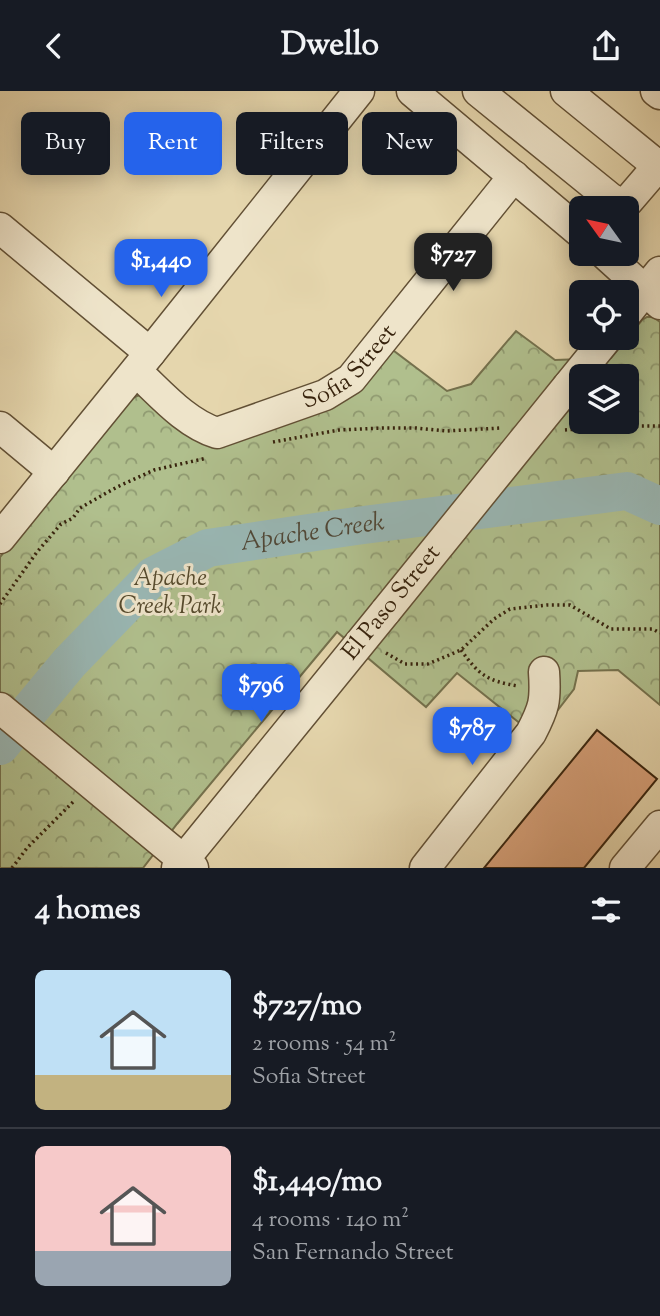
<!DOCTYPE html>
<meta charset="utf-8">
<style>
body{margin:0;font-family:"Sorts Mill Goudy",serif;background:#242831;color:#f1f3f6;height:100vh;display:flex;flex-direction:column;font-size:26px;white-space:nowrap}
*{box-sizing:border-box;margin:0}
p{font-size:23px;color:#9ea1a6}
.icon{flex:none;width:38px;height:38px;fill:none;stroke:currentColor;stroke-width:2;stroke-linecap:round;stroke-linejoin:round}
.map{position:relative;height:777px;overflow:hidden}
.panel{display:flex;flex-direction:column;background:#171b24;flex:1}
.panel>*{flex:none}
.guide{position:absolute;left:21px;top:21px;width:620px;height:63px;display:flex;gap:14px}
.needle{width:46px;rotate:303deg}
.controls{position:absolute;left:569px;top:105px;display:grid;gap:14px}
.controls a{display:grid;place-items:center;width:70px;height:70px;border-radius:10px;background:#171b24;box-shadow:0 4px 18px #0003;font-size:35px}
.price{position:absolute;translate:-50% -60px;padding:0 16px;border-radius:14px;background:#2563eb;color:#fff;font-size:23px;line-height:46px;filter:drop-shadow(0 2px 4px #0008)}
.price::after{content:'';position:absolute;left:50%;top:42px;width:21px;height:16px;margin-left:-10px;background:inherit;clip-path:polygon(0 0,100% 0,50% 100%)}
.price.current{background:#222;color:#fff}
ul{padding:0;list-style:none}
li{display:flex;align-items:center;gap:21px;height:175px;padding:0 35px}
li+li{border-top:2px solid #363941}
li span{display:grid;place-items:center;flex:none;width:196px;height:140px;border-radius:10px;color:#555}
li>.icon{margin-inline-start:auto}
span .icon{width:84px;height:84px;fill:#fffc;stroke-width:1}
li b{font-size:30px}
h2{display:flex;justify-content:space-between;align-items:center;height:84px;padding:0 35px;font-size:30px}
.chip{padding:0 24px;border-radius:10px;background:#171b24;box-shadow:0 4px 18px #0003;font-size:24px;line-height:63px}
.chip.current{background:#2563eb;color:#fff}
header{display:flex;justify-content:space-between;align-items:center;height:91px;padding:0 35px;background:#171b24;font-size:32px;font-weight:700}
.map>svg:first-child{display:block}
.forest{fill:url(#forest-crowns);stroke:#74714d;stroke-width:2;fill-rule:evenodd}
.lines{fill:none;stroke-linecap:round;stroke-linejoin:round}
.river{stroke:#99b7b4;stroke-width:38}
.building{fill:#d8a17a;stroke:#37230d;stroke-width:2}
.minor-casing{stroke:#625035;stroke-width:33}
.path{stroke:#37230d;stroke-width:3.5;stroke-dasharray:2 3.5;stroke-linecap:butt}
.minor{stroke:#eee4ca;stroke-width:30}
.minor-bridge-casing{stroke:#625035;stroke-width:33;stroke-linecap:butt}
.minor-bridge{stroke:#eee4ca;stroke-width:30}
.labels{text-anchor:middle;dominant-baseline:central;stroke-width:6;stroke-linejoin:round;paint-order:stroke}
.street-label{font-size:24px;fill:#37230d;stroke:#eee4ca}
.park-label{font-size:24px;font-style:italic;fill:#554a2d;stroke:#eee4ca}
.water-label{font-size:26px;font-style:italic;fill:#504837;stroke:#eee4ca}
</style>
<header><svg class="icon" aria-label="back" viewBox="0 0 24 24"><path d="M15 5l-7 7 7 7"/></svg>Dwello<svg class="icon" aria-label="share" viewBox="0 0 24 24"><path d="M12 15V3M7 8l5-5 5 5M5 13v7h14v-7"/></svg></header>
<div class="map">
<svg width="660" height="777" viewBox="0 0 660 777">
<defs>
<pattern id="forest-crowns" width="20" height="18" patternUnits="userSpaceOnUse" patternTransform="scale(1.75)"><rect width="20" height="18" fill="#b0bf8d"/><path d="M2 6a3 3 0 1 1 6 0M12 15a3 3 0 1 1 6 0" fill="none" stroke="#909b72"/></pattern>
</defs>
<rect width="100%" height="100%" fill="#e5d6ad"/>
<filter id="stains"><feTurbulence type="fractalNoise" baseFrequency=".00286" numOctaves="4"/><feColorMatrix values="0 0 0 0 .2 0 0 0 0 .09 0 0 0 0 .02 0 0 0 .5 -.17"/></filter>
<radialGradient id="worn" r=".72"><stop offset=".6" stop-color="#630" stop-opacity="0"/><stop offset="1" stop-color="#630" stop-opacity=".3"/></radialGradient>
<path class="forest" d="M647,226H653L660,231V614L618,579L578,580L574,598L537,646L457,582L426,616L337,541L177,733L143,777H0V466L130,308L142,303L202,350L390,257L447,300L471,293L516,240L555,269L611,267L642,229ZM581,285H626V331H581Z"/>
<g class="lines">
<path class="river" id="s1" d="M0,655L69,572L153,485L208,457L356,435L627,400L660,415"/>
</g>
<path class="building" d="M597,639L657,688L584,777H484Z"/>
<g class="lines">
<g class="minor-casing">
<g id="minor">
<path d="M412,0L581,142"/>
<path d="M478,0L615,111L628,110L658,75"/>
<path d="M566,0L658,75L660,72"/>
<path d="M656,0L660,3"/>
<path d="M0,137L150,262"/>
<path d="M605,163L660,213"/>
<path d="M626,223L660,181"/>
<path id="s2" d="M136,280C160,302 185,332 217,342L325,304L351,288L514,85"/>
<path d="M568,295L607,247"/>
<path d="M0,336L54,381"/>
<path d="M0,447L150,262L359,0"/>
<path d="M0,617L193,777"/>
<path d="M177,777L386,520"/>
<path d="M425,777L531,642C544,617 546,610 544,581"/>
<path d="M625,777L660,735"/>
</g>
</g>
<path class="path" d="M565,339L618,335H660
M273,351L339,339L382,337H416L446,340L501,337
M0,513L37,461L61,433L73,427L80,417L117,396L154,379L207,367
M461,559C479,584 487,590 518,595
M386,562L405,573H428L461,559L494,528L510,518L547,514H570L611,538H653L660,542
M12,777L27,757L75,709"/>
<use href="#minor" class="minor"/>
<g class="minor-bridge-casing">
<path id="minor-bridge" d="M386,520L568,295"/>
</g>
<use href="#minor-bridge" class="minor-bridge"/>
</g>
<g class="labels">
<g class="street-label">
<text stroke="none"><textPath href="#s2" startOffset="254">Sofia Street</textPath></text>
<text transform="translate(392 512) rotate(-51)">El Paso Street</text>
</g>
<g class="park-label">
<text x="170" y="488">Apache<tspan x="170" dy="28">Creek Park</tspan></text>
</g>
<g class="water-label">
<text stroke="none"><textPath href="#s1" startOffset="396">Apache Creek</textPath></text>
</g>
</g>
<rect width="100%" height="100%" filter="url(#stains)"/>
<rect width="100%" height="100%" fill="url(#worn)"/>
</svg>
<div class="controls">
<a><svg class="needle" viewBox="-14 -14 28 28"><path d="M0-13l5 13h-10z" fill="#e53935"/><path d="M0 13l5-13h-10z" fill="#9ea1a6"/></svg></a>
<a><svg class="icon" aria-label="locate" viewBox="0 0 24 24"><circle cx="12" cy="12" r="6"/><path d="M12 2v4M12 18v4M2 12h4M18 12h4"/></svg></a>
<a><svg class="icon" aria-label="layers" viewBox="0 0 24 24"><path d="M12 4l9 5-9 5-9-5zM3 14l9 5 9-5"/></svg></a>
</div>
<b class="price current" style="left:453px;top:202px">$727</b>
<b class="price" style="left:161px;top:208px">$1,440</b>
<b class="price" style="left:261px;top:633px">$796</b>
<b class="price" style="left:472px;top:676px">$787</b>
<div class="guide">
<a class="chip">Buy</a>
<a class="chip current">Rent</a>
<a class="chip">Filters</a>
<a class="chip">New</a>
</div>
</div>
<section class="panel">
<h2>4 homes<svg class="icon" aria-label="filters" viewBox="0 0 24 24"><path d="M4 7h16M4 17h16"/><circle cx="9" cy="7" r="2"/><circle cx="15" cy="17" r="2"/></svg></h2>
<ul>
<li><span style="background:linear-gradient(#bfe0f5 75%,#c2b280 0)"><svg class="icon" aria-label="home" viewBox="0 0 24 24"><path d="M3 11l9-7 9 7M6 9v11h12V9"/></svg></span><div><b>$727/mo</b><p>2 rooms · 54 m²</p><p>Sofia Street</p></div></li>
<li><span style="background:linear-gradient(#f6c9c9 75%,#9aa5b1 0)"><svg class="icon" aria-label="home" viewBox="0 0 24 24"><path d="M3 11l9-7 9 7M6 9v11h12V9"/></svg></span><div><b>$1,440/mo</b><p>4 rooms · 140 m²</p><p>San Fernando Street</p></div></li>
</ul>
</section>
